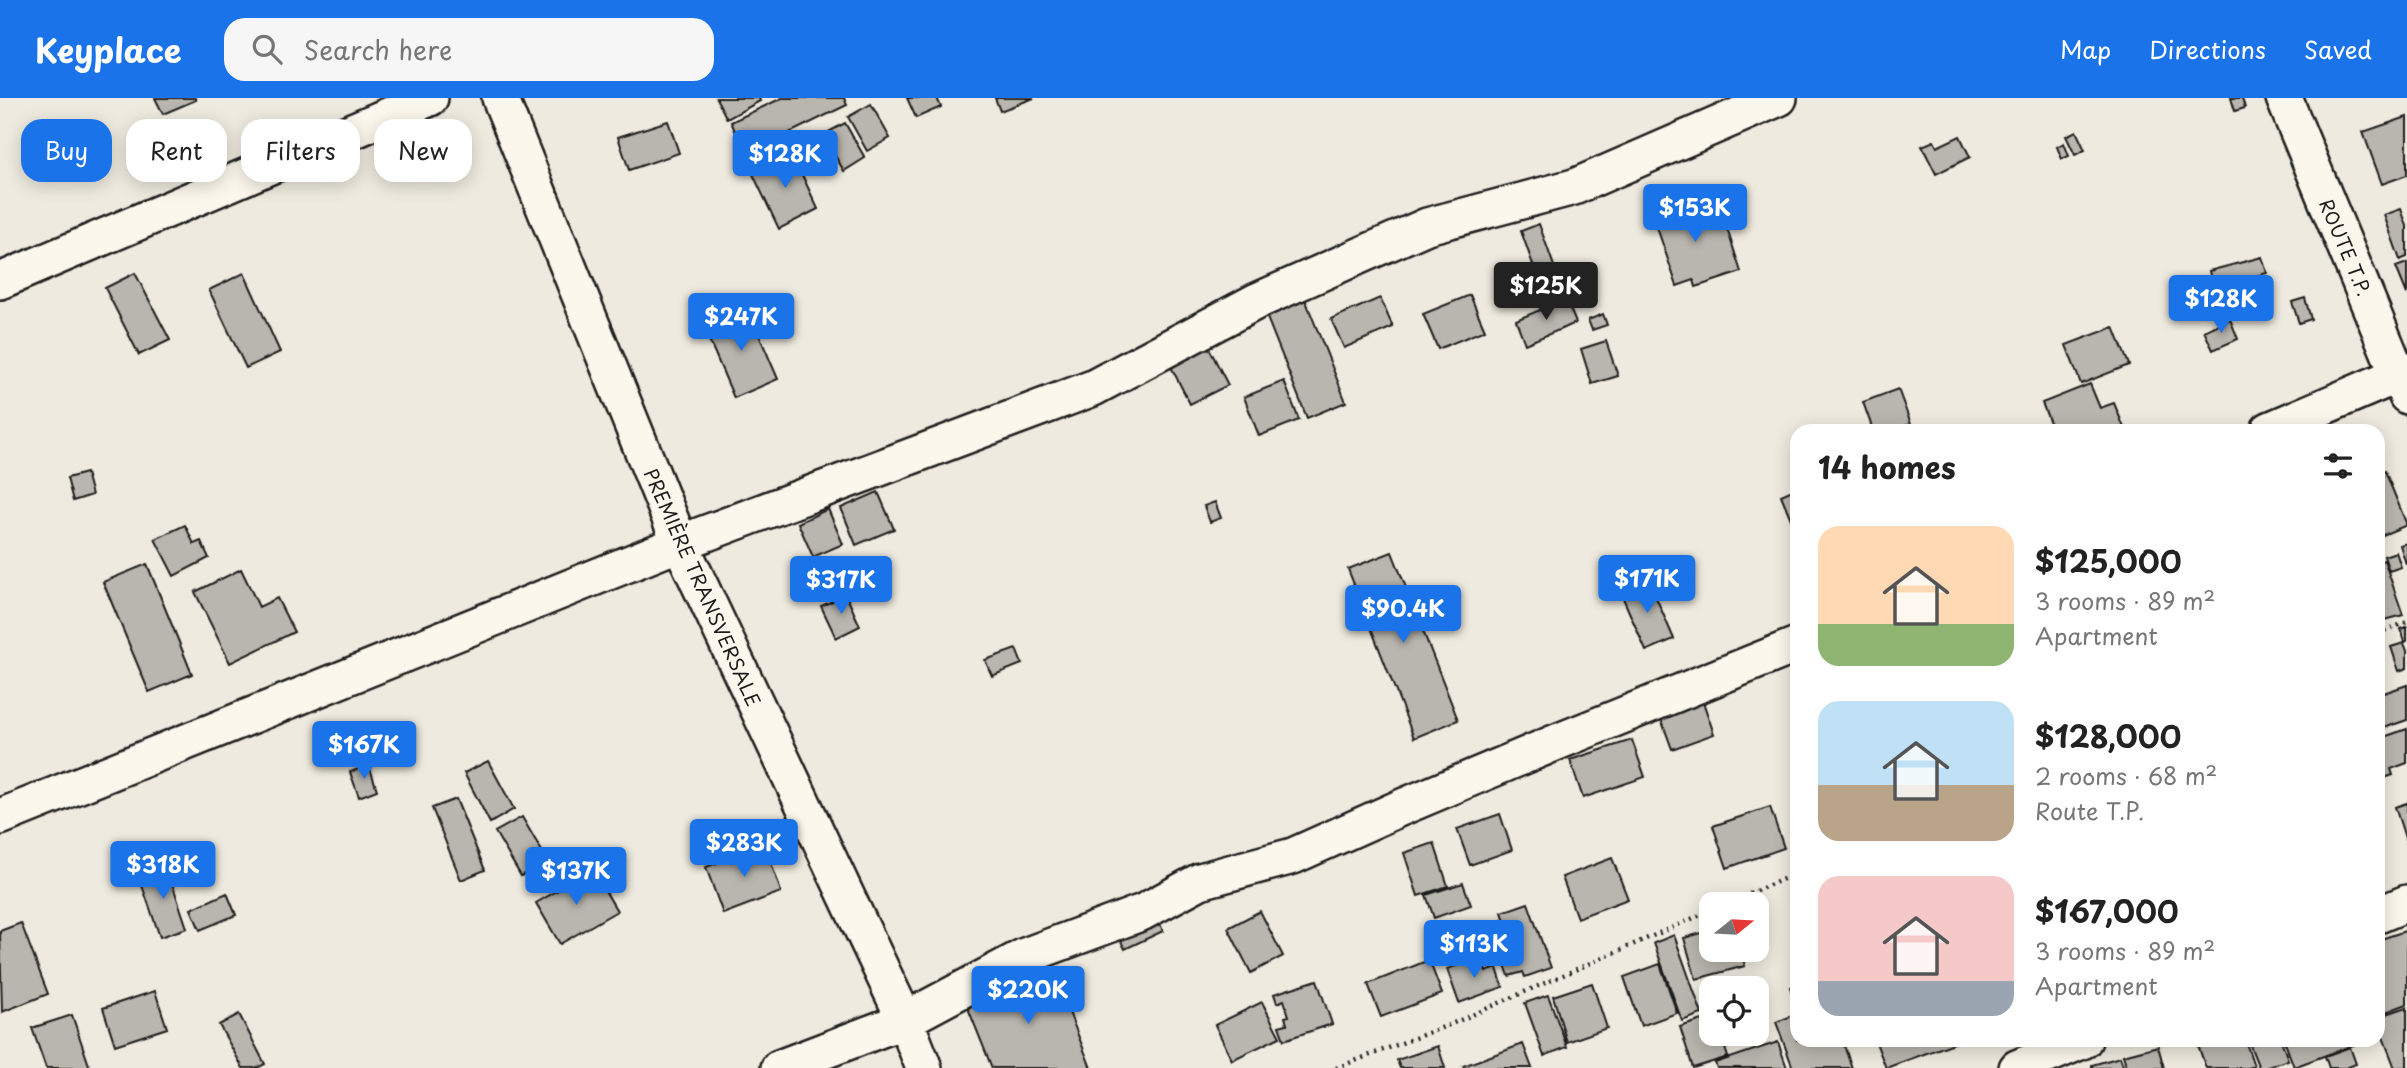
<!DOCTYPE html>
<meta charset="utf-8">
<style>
body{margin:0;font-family:"Playpen Sans",sans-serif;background:#f6f6f6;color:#222;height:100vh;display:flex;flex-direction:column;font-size:26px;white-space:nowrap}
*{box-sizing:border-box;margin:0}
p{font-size:23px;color:#767676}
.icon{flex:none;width:38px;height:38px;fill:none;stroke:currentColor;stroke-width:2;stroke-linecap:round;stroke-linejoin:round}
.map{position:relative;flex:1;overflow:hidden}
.sheet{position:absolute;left:1790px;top:326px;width:595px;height:623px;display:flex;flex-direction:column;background:#fff;border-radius:21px;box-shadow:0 4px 18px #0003}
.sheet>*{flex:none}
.guide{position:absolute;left:21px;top:21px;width:665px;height:63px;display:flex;gap:14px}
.needle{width:46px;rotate:72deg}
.tools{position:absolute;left:1699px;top:794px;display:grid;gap:14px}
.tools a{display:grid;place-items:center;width:70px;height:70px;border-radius:14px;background:#fff;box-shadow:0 4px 18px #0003;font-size:35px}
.price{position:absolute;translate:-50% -60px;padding:0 16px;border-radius:7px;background:#1a73e8;color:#fff;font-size:23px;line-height:46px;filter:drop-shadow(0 2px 4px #0008)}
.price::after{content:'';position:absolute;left:50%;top:42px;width:21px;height:16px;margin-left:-10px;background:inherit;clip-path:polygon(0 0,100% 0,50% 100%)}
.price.active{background:#222;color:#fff}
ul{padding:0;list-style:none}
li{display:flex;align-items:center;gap:21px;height:175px;padding:0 28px}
li span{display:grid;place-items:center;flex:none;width:196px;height:140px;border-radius:21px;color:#555}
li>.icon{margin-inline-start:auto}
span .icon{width:84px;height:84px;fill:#fffc;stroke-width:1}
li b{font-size:30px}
h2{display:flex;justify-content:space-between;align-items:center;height:84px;padding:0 28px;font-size:30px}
.pill{padding:0 24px;border-radius:21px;background:#fff;box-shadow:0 4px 18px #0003;font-size:24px;line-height:63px}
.pill.active{background:#1a73e8;color:#fff}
header{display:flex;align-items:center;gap:42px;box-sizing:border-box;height:98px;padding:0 35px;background:#1a73e8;color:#fff}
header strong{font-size:33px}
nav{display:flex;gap:38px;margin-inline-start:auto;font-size:24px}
.search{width:490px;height:63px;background:#f6f6f6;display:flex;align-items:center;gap:18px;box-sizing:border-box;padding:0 24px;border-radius:21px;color:#767676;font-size:26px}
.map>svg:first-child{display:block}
.building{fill:#b9b6af;stroke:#1c1c1c;stroke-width:2}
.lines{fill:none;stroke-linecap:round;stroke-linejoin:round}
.minor-casing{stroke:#1c1c1c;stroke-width:40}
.path{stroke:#1c1c1c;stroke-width:4.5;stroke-dasharray:2 5;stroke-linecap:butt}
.minor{stroke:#fbf7ec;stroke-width:35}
.labels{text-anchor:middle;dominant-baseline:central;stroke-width:5;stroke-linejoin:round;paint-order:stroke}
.street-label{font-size:19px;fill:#1c1c1c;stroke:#fbf7ec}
</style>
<header>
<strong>Keyplace</strong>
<div class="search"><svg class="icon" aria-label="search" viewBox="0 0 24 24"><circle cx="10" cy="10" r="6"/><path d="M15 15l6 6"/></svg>Search here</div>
<nav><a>Map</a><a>Directions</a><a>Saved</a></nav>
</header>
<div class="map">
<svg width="2407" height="970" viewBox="0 0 2407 970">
<rect width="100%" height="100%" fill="#eeeadf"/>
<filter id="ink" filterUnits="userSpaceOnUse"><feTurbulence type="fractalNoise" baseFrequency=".0143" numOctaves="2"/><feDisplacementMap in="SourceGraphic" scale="14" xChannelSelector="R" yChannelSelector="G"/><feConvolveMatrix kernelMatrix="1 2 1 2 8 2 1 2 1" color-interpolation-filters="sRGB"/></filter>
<g filter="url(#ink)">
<path class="building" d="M155,0H195L196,2L163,16Z
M716,0H759L760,3L727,21Z
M782,0H844L847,7L746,56L731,24Z
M907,0H937L941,9L916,20Z
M995,0H1034L1000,13Z
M2231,0H2242L2245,10L2235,13Z
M871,6L890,40L867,53L848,19Z
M2407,19V77L2382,86L2363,34Z
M668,23L679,55L629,72L618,39Z
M845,25L865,60L844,73L823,37Z
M2076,33L2085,52L2075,57L2066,38Z
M1960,38L1970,59L1936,76L1922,48L1934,43L1937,49Z
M2064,45L2069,58L2062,61L2057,49Z
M791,53L818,111L779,131L751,72Z
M1675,101L1680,114L1703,107L1707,120L1722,115L1741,174L1696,189L1694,182L1677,188L1650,109Z
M2401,111L2407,128V159L2400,162L2384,117Z
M1539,126L1565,199L1547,206L1521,133Z
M2262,159L2267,175L2213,189L2209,173Z
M2407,165V196L2396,169Z
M135,175L170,242L139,257L105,190Z
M244,175L280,254L246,270L209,192Z
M1470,197L1485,232L1438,251L1423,216Z
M1380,200L1393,229L1344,250L1331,221Z
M2305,200L2311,221L2299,225L2292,204Z
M1305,201L1346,304L1307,320L1266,217Z
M1566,201L1576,225L1525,246L1516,222Z
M748,211L778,281L734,300L704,230Z
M1603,216L1607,227L1592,232L1588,222Z
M2230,221L2238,241L2213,252L2204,233Z
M2114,229L2129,267L2081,286L2066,247Z
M1205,242L1228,287L1190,306L1167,261Z
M1606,243L1618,278L1592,286L1581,251Z
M1284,283L1299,322L1259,338L1244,299Z
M2090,286L2100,310L2114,305L2125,332H2053L2042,305Z
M1898,291L1911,326L1892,332H1873L1863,304Z
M2385,373L2407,427L2378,439V376Z
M86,375L92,397L73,403L67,380Z
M1797,390V436L1781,397Z
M878,394L894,431L856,447L841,410Z
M1215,404L1221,420L1210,424L1204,408Z
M828,411L843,446L813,459L798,425Z
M185,427L194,446L201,443L209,460L174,478L155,441Z
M2407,445V466H2406L2400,447Z
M1392,454L1458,622L1414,640L1348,471Z
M2396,454L2401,469L2389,473L2384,458Z
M2384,462L2403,517L2378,524V464Z
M147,466L192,576L149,594L103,484Z
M241,471L259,509L277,500L294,534L230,565L195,494Z
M1648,481L1674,541L1646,553L1620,493Z
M846,497L860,528L836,540L821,508Z
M2407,529V543L2405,544L2401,531Z
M2404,545L2407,553V570L2399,573L2391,549Z
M1016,551L1022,566L992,578L985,562Z
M2407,587V622L2378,632V597Z
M1699,592L1714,636L1672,651L1656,607Z
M2407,631V665L2391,671L2393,677L2378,682V641Z
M1632,642L1645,679L1583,700L1570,662Z
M488,663L514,711L490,725L464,675Z
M369,667L377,692L359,699L350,674Z
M456,701L485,772L461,782L432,710Z
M2407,705V746L2395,709Z
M1770,709L1784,750L1727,770L1713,728Z
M1500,716L1512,752L1470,767L1457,731Z
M522,719L547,762L521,778L495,734Z
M1434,745L1448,788L1418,798L1404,755Z
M765,747L781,794L723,816L706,769Z
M1612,760L1628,801L1577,820L1562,779Z
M166,767L187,830L160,839L138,776Z
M593,772L617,813L560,846L536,805Z
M1463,785L1471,807L1434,820L1426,797Z
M227,795L236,817L200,832L191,811Z
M1528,805L1551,870L1525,879L1523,874L1509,878L1503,861L1517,856L1502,814Z
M1260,813L1283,858L1251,875L1228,830Z
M1157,819L1163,833L1125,851L1118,837Z
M1502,822L1514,856L1487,866L1475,832Z
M21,825L48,896L2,914L0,833Z
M1712,832V852H1741L1745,868L1696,881L1684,840Z
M2405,833L2407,838V906L2378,917V842Z
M1674,837L1702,916L1682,923L1654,845Z
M1481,859L1486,874L1497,870L1503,889L1459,905L1447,871Z
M1429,862L1442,896L1381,919L1368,886Z
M1660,866L1677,915L1641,928L1624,879Z
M1052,871L1091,970H992L966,905Z
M1317,882L1332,926L1284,942L1279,928L1287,926L1285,919L1289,918L1284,902L1277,905L1274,896Z
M1592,885L1607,930L1567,944L1553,898Z
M1797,886V909L1790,889Z
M155,893L167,930L115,947L103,910Z
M1548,897L1567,949L1544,958L1525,905Z
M1262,904L1280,939L1232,962L1215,927Z
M2407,909V969L2395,970L2378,926V919Z
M239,916L265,966L257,970H243L219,927Z
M1797,916V942H1842L1852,970H1793L1776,924Z
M72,917L90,970H46L32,930Z
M1712,919V936H1730L1734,948L1725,950L1728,959L1693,970L1680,929Z
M1875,942H1956L1957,944L1886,970Z
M2202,942H2245L2254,968L2248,970H2206L2197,944Z
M2248,942H2281L2288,962L2265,970H2259Z
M2284,942H2355L2356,946L2294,969Z
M1778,944L1787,970H1717L1715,965Z
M1523,946L1532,970H1464L1463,968Z
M1438,948L1445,970H1400L1397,962Z
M2158,948L2164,970H2127L2123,957Z
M2350,949L2356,966L2346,970H2329L2325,958Z
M2120,959L2124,970H2092V967Z"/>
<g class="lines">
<g class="minor-casing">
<path id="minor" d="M500,0L680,445L905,922L924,970
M2284,0L2407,298
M0,183L430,0
M2269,332L2407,273
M0,719L680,445L1093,290L1257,203L1427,128L1574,89L1779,0
M2378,817L2407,805
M779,970L905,922L1025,858L1143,814L1200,783L1293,758L1400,710L1557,644L1797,547
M2017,970L2084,942"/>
</g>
<path class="path" d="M2378,535L2407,524
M1724,807L1797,775
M1336,970L1449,927L1712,812"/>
<use href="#minor" class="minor"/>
</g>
</g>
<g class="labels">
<g class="street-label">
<text transform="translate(2346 149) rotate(67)">ROUTE T.P.</text>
<text transform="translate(703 489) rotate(66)">PREMIÈRE TRANSVERSALE</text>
</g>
</g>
</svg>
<div class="tools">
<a><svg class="needle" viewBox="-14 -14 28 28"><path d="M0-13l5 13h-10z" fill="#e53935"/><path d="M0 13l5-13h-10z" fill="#767676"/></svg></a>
<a><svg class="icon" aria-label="locate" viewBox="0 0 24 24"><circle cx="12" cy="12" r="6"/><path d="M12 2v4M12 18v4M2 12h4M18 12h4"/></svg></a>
</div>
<b class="price" style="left:785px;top:92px">$128K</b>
<b class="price" style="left:1695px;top:146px">$153K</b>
<b class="price active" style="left:1546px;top:224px">$125K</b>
<b class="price" style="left:2221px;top:237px">$128K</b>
<b class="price" style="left:741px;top:255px">$247K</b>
<b class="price" style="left:1647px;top:517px">$171K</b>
<b class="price" style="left:841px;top:518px">$317K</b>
<b class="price" style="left:1403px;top:547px">$90.4K</b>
<b class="price" style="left:364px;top:683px">$167K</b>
<b class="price" style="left:744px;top:781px">$283K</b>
<b class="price" style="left:163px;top:803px">$318K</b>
<b class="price" style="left:576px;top:809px">$137K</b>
<b class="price" style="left:1474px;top:882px">$113K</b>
<b class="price" style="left:1028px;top:928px">$220K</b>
<div class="guide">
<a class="pill active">Buy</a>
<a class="pill">Rent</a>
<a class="pill">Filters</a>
<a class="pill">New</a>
</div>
<section class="sheet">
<h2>14 homes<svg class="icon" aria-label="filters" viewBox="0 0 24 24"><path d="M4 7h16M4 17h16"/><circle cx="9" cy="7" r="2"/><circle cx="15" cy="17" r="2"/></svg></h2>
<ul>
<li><span style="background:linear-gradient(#ffd9b3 70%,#8fb573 0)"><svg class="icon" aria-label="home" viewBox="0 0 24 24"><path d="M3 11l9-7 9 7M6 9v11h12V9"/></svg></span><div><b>$125,000</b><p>3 rooms · 89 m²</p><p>Apartment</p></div></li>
<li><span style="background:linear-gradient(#bfe0f5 60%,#b9a48a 0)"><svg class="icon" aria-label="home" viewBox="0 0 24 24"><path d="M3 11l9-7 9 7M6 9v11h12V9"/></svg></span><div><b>$128,000</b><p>2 rooms · 68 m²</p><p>Route T.P.</p></div></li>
<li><span style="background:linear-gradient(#f6c9c9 75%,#9aa5b1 0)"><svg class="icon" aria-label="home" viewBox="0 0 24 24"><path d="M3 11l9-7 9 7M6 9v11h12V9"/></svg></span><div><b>$167,000</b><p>3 rooms · 89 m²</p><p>Apartment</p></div></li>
</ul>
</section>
</div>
